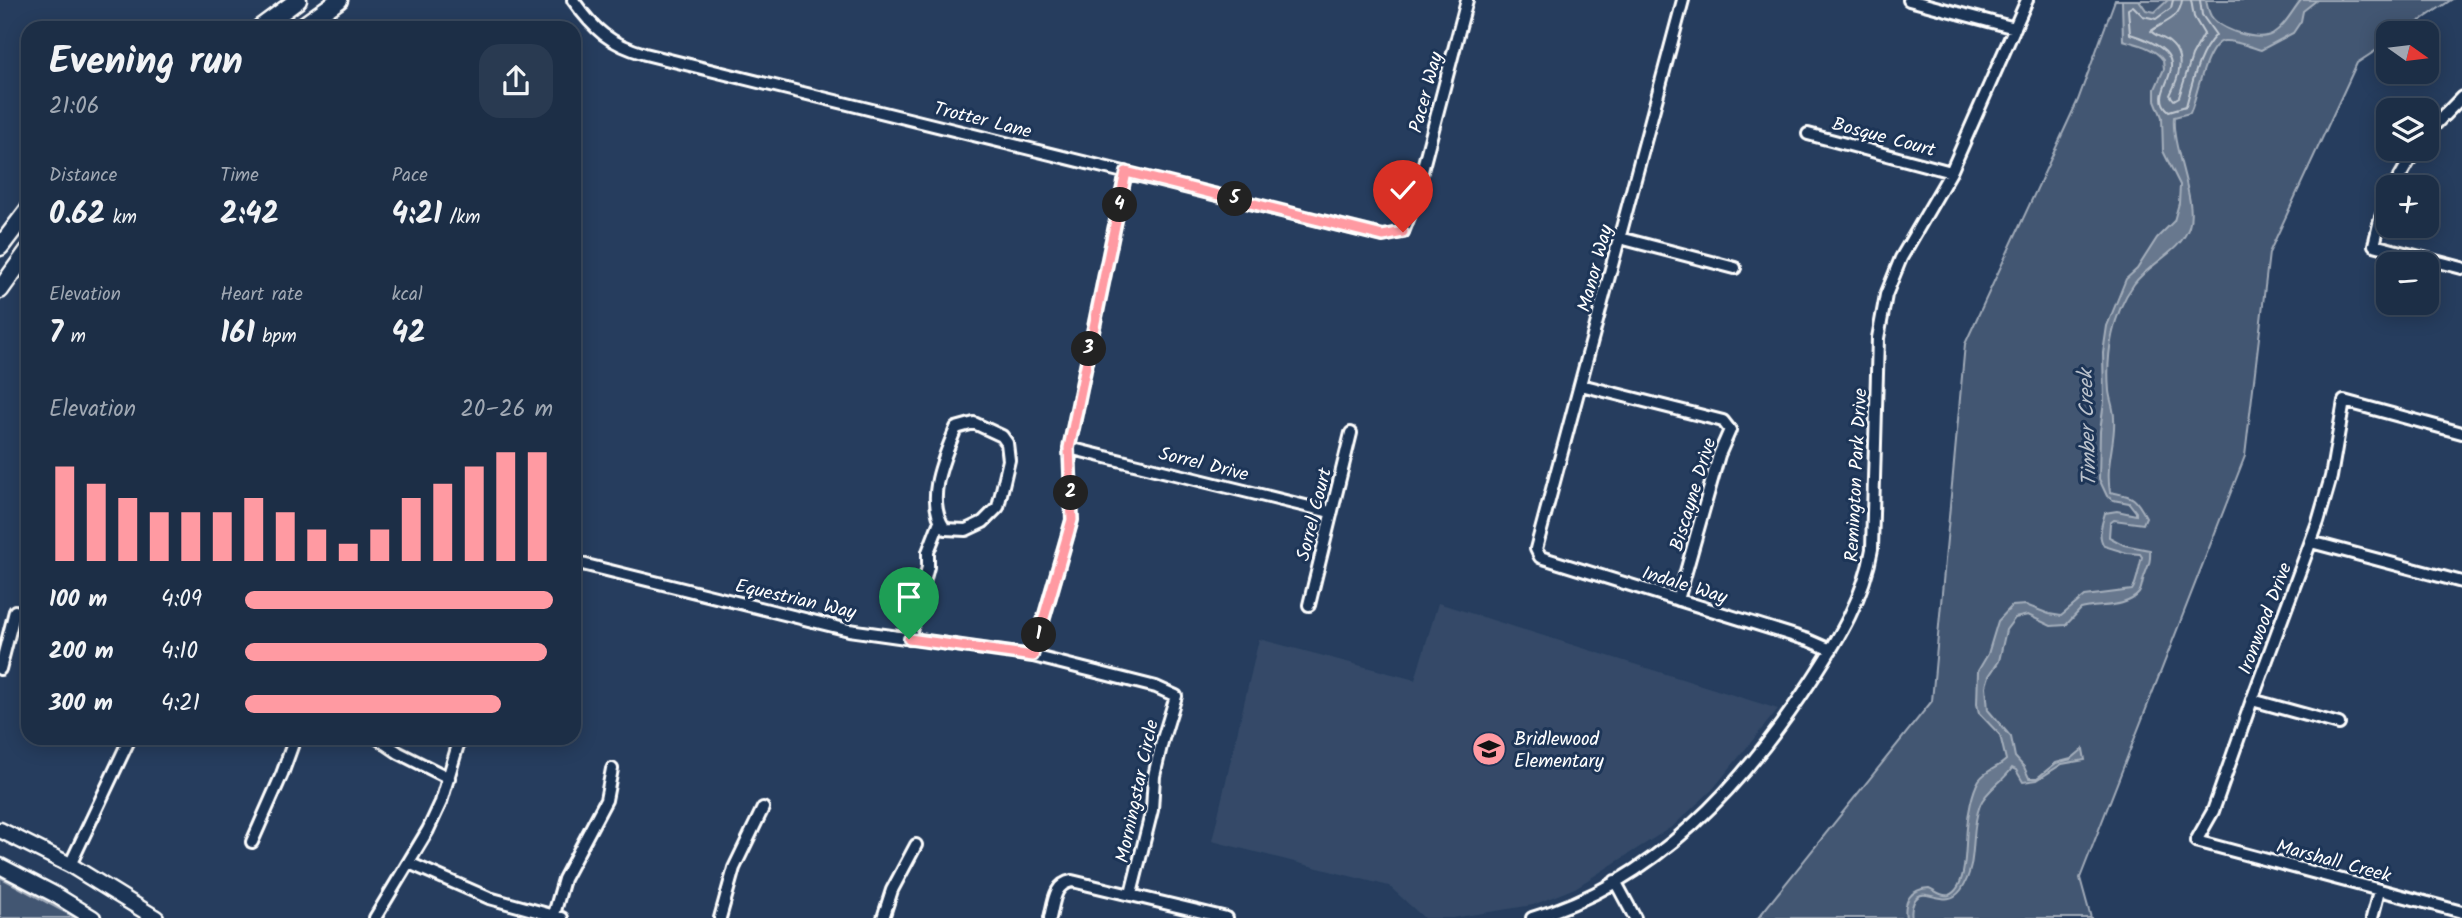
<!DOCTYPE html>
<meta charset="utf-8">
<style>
:root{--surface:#1c2e46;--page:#293a51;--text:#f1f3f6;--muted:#a0a8b3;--line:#3a4a5f;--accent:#ff9aa2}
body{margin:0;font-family:Kalam,sans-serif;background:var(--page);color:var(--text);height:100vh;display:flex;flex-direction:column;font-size:26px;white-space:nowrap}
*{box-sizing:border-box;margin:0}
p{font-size:23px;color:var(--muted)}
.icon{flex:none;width:38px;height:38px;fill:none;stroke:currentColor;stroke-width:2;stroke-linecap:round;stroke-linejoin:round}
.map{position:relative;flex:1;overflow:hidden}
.sheet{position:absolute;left:21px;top:21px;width:560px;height:724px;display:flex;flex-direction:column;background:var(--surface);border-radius:21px;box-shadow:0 4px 18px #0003,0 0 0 2px var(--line)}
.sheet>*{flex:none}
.needle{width:46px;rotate:104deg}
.tools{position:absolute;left:2376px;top:21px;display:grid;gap:14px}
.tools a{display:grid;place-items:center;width:63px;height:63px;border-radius:14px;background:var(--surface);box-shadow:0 4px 18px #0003,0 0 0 2px var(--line);font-size:35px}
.pin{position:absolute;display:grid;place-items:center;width:60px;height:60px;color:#fff;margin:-72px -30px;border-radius:50% 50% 50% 0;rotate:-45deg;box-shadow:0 0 7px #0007}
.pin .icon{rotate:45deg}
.km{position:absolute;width:35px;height:35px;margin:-18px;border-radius:50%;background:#222;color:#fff;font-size:19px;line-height:35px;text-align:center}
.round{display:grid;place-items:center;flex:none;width:74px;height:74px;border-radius:21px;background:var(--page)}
.headline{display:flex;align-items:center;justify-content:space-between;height:119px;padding:0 28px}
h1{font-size:38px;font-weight:700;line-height:52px}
.figures{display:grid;grid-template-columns:repeat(3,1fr);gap:10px;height:119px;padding:7px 28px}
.figures div{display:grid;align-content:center}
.figures b{font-size:30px;font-weight:700}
.figures small{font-size:19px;font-weight:400}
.figures p{font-size:19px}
.chart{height:196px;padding:14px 28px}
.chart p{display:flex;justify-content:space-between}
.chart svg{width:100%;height:126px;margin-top:7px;stroke:var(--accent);stroke-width:6}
ul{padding:0 28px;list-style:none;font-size:23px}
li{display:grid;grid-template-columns:112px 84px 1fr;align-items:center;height:52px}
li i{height:18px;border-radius:9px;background:var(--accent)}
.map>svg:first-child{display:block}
</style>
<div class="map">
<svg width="2462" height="918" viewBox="0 0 2462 918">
<rect width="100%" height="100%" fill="#263d5e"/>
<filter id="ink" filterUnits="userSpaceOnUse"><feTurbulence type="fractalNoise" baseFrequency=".0143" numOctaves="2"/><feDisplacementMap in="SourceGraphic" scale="14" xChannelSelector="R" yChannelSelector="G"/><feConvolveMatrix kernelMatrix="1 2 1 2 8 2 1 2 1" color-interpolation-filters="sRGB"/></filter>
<g filter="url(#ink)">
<!-- built -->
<path fill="#344a68" d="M1438 603 1778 709 1712 790 1673 826 1575 888 1533 905 1452 918H1424L1389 886 1212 841 1259 639 1415 680Z"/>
<!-- green -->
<path fill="#425672" stroke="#a0aab8" stroke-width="2" d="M2115 0H2451L2402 33H2389V42L2357 63 2269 253 2245 456 2080 878 2091 918H1758L1932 701 1965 344 2078 100Z
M0 877 76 918H0Z"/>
<!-- water -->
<path fill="#67788e" stroke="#a4aebb" stroke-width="2" d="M2122 0H2139L2146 10 2155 12 2168 0H2206C2207 5 2208 11 2211 16 2220 30 2257 42 2272 34 2285 26 2292 11 2301 0H2317L2303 11 2301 21 2293 33 2261 50C2250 47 2235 40 2224 41 2207 43 2197 94 2192 108L2190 113 2174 117C2171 148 2198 200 2189 227 2180 253 2149 263 2134 284 2112 314 2106 355 2109 391 2110 400 2114 409 2114 418 2116 442 2105 463 2110 492 2133 497 2134 495 2146 517L2143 524 2114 520 2110 523 2109 537 2124 545 2150 550C2151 562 2148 566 2144 577 2142 582 2142 588 2139 593 2126 609 2098 604 2081 609L2066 625 2051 626 2028 615 2015 618 2006 630 1999 661 1989 676 1986 686 1988 710 2011 737 2015 757 2024 767 2029 778H2037L2056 763 2071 759 2083 749 2085 760 2062 764 2037 780 2023 782 2016 770 2012 768C2004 781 1986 790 1980 805 1969 833 1979 864 1961 890 1950 904 1940 897 1927 895 1914 892 1910 909 1912 918H1906C1903 901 1911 889 1929 888 1935 890 1941 897 1949 895 1968 888 1965 844 1967 828 1968 814 1972 792 1979 780 1986 770 1998 768 2006 760L2000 735 1979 713 1977 704 1978 671 1988 654 1998 621 2012 606 2026 605 2049 614 2061 616 2085 596 2132 590C2137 584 2139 566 2142 557L2140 554 2127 553 2104 546C2097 535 2102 524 2105 513L2117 511 2136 515V512L2129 503 2113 500 2107 496 2099 479 2100 431 2104 402 2103 353 2107 326 2126 279 2137 269 2157 238 2174 221 2179 203 2180 185 2163 151 2162 117 2155 100V89L2164 69 2163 60C2154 47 2136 44 2123 40Z"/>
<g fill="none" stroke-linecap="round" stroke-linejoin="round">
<!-- shore -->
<path stroke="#c2c9d2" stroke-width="2" d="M2173 0 2171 8 2156 19 2143 16 2133 6 2128 9 2130 34C2212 59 2141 89 2169 111L2186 106C2193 81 2198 53 2216 35L2202 15 2200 0
M2182 0C2180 19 2164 22 2151 31 2156 37 2164 37 2170 43 2187 57 2178 79 2170 95L2174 100 2179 97 2192 56 2204 34 2194 17 2191 0"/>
<!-- street casing -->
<g stroke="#fff" stroke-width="16">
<path id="street" d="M573 0C594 30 610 44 645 54L1383 236 1403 232 1412 209 1467 0
M1683 0 1536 549 1540 557 1808 640 1831 650
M1909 0 2015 28
M2427 133 2462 97
M1808 134 1951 172
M2394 187 2416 149
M2389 198 2380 220 2374 245 2462 268
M1620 238 1735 268
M1581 385 1723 421 1730 430 1719 455 1678 600
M974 423 1002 436 1007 443 1009 460 998 507 983 522 966 530 945 529C924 499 944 458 956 428Z
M2462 433 2344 401 2331 477 2318 522 2252 700 2213 811 2196 841 2462 912
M1069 448 1330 512
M2311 542 2462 582
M574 562 849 630 1033 656 1156 687 1176 696 1162 742 1154 776 1152 810 1131 894
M1309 605 1351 433
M909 639 928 567V552L940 521
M1033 656 1072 520 1069 448 1126 172
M0 669 15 611 28 614
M2252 700 2339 724
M377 738 399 753 449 778
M252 842 282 774 295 738
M409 863 489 898 562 918
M70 865 130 738
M1615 881 1635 918
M375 918 428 830 441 802 460 738
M553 918 564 879 606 800 612 769
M720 918 734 868 763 808
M883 918 892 890 916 845
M1050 918C1054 902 1054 884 1072 881L1227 918
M1532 918C1655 883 1745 783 1813 678 1839 638 1864 597 1872 549L1878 338 1886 295 1901 258 1951 172 2027 0
M2372 918 2379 891"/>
</g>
<!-- secondary casing -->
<g stroke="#fff" stroke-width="19">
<path id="secondary" d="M0 830 70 865 156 918
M0 866 54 894 93 918"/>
</g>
<!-- primary casing -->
<g stroke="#fff" stroke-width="21">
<path id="primary" d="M260 28 298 0
M300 28 339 0
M0 247 28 210
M0 290 28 251"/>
</g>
<!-- street -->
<use href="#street" stroke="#1d3557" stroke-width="10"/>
<!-- secondary -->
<use href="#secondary" stroke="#1d3557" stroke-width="14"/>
<!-- primary -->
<use href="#primary" stroke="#1d3557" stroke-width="16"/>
</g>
</g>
<g fill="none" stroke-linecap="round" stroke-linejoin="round" filter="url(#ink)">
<!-- route casing -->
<g stroke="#fff" stroke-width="14">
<path id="route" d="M909 639 1033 656 1072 520 1069 448 1126 172 1383 236 1403 232"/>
</g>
<!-- route -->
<use href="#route" stroke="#ff9aa2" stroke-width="9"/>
</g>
<!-- icons -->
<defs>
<g id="school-disc" transform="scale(1.75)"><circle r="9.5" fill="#ff9aa2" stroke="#1d3557"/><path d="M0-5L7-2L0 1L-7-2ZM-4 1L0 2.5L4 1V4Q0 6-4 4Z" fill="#111"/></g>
</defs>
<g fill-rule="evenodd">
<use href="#school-disc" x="1489" y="749"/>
</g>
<g text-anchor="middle" stroke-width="6" stroke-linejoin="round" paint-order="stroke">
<!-- street labels -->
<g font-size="19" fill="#fff" stroke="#1d3557">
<text transform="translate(1425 92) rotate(-75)" y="7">Pacer Way</text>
<text transform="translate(983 119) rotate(14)" y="7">Trotter Lane</text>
<text transform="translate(1884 136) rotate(15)" y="7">Bosque Court</text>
<text transform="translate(1594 268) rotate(-75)" y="7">Manor Way</text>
<text transform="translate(1204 463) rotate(14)" y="7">Sorrel Drive</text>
<text transform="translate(1855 475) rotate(-87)" y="7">Remington Park Drive</text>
<text transform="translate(1692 494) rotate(-73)" y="7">Biscayne Drive</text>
<text transform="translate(1313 514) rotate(-76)" y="7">Sorrel Court</text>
<text transform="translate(1685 584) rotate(17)" y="7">Indale Way</text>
<text transform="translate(796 598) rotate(13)" y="7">Equestrian Way</text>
<text transform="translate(2264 618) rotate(-69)" y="7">Ironwood Drive</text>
<text transform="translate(1136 791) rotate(-78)" y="7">Morningstar Circle</text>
<text transform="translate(2334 860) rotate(15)" y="7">Marshall Creek</text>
</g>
<!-- poi labels -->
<g font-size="19" fill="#fff" stroke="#1d3557" text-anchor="start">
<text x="1514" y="745">Bridlewood<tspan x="1514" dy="22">Elementary</tspan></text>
</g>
<!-- water labels -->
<g font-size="21" font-style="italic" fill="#bbc2cc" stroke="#1d3557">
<text transform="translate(2087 428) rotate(-92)" y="7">Timber Creek</text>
</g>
</g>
</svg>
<div class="tools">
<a><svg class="needle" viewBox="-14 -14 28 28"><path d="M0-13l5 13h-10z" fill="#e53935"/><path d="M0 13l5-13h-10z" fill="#a0a8b3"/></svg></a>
<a><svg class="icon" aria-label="layers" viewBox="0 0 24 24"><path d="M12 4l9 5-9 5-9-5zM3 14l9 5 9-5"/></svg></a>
<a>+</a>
<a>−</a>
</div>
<div class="pin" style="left:909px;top:639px;background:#1e9e55"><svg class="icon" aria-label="arrive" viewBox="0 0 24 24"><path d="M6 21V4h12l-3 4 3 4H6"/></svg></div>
<div class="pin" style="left:1403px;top:232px;background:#d93025"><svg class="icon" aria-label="check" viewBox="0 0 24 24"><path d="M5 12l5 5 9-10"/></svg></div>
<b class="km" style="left:1039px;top:635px">1</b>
<b class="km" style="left:1071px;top:493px">2</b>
<b class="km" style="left:1089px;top:349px">3</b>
<b class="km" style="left:1120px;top:205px">4</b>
<b class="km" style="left:1235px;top:199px">5</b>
<section class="sheet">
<div class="headline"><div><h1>Evening run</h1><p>21:06</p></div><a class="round"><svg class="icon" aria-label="share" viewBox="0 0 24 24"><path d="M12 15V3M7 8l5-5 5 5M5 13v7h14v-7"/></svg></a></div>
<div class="figures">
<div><p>Distance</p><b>0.62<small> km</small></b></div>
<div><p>Time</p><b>2:42</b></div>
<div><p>Pace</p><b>4:21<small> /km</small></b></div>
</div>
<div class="figures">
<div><p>Elevation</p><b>7<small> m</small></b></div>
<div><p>Heart rate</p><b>161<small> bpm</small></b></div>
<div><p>kcal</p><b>42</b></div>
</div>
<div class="chart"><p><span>Elevation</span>20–26 m</p>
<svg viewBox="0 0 160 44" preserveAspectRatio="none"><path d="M5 44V11M15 44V17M25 44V22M35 44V27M45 44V27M55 44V27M65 44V22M75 44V27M85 44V33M95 44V38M105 44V33M115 44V22M125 44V17M135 44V11M145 44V6M155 44V6"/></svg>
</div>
<ul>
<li><b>100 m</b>4:09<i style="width:100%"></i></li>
<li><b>200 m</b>4:10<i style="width:98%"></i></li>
<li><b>300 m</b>4:21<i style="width:83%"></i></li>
</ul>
</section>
</div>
